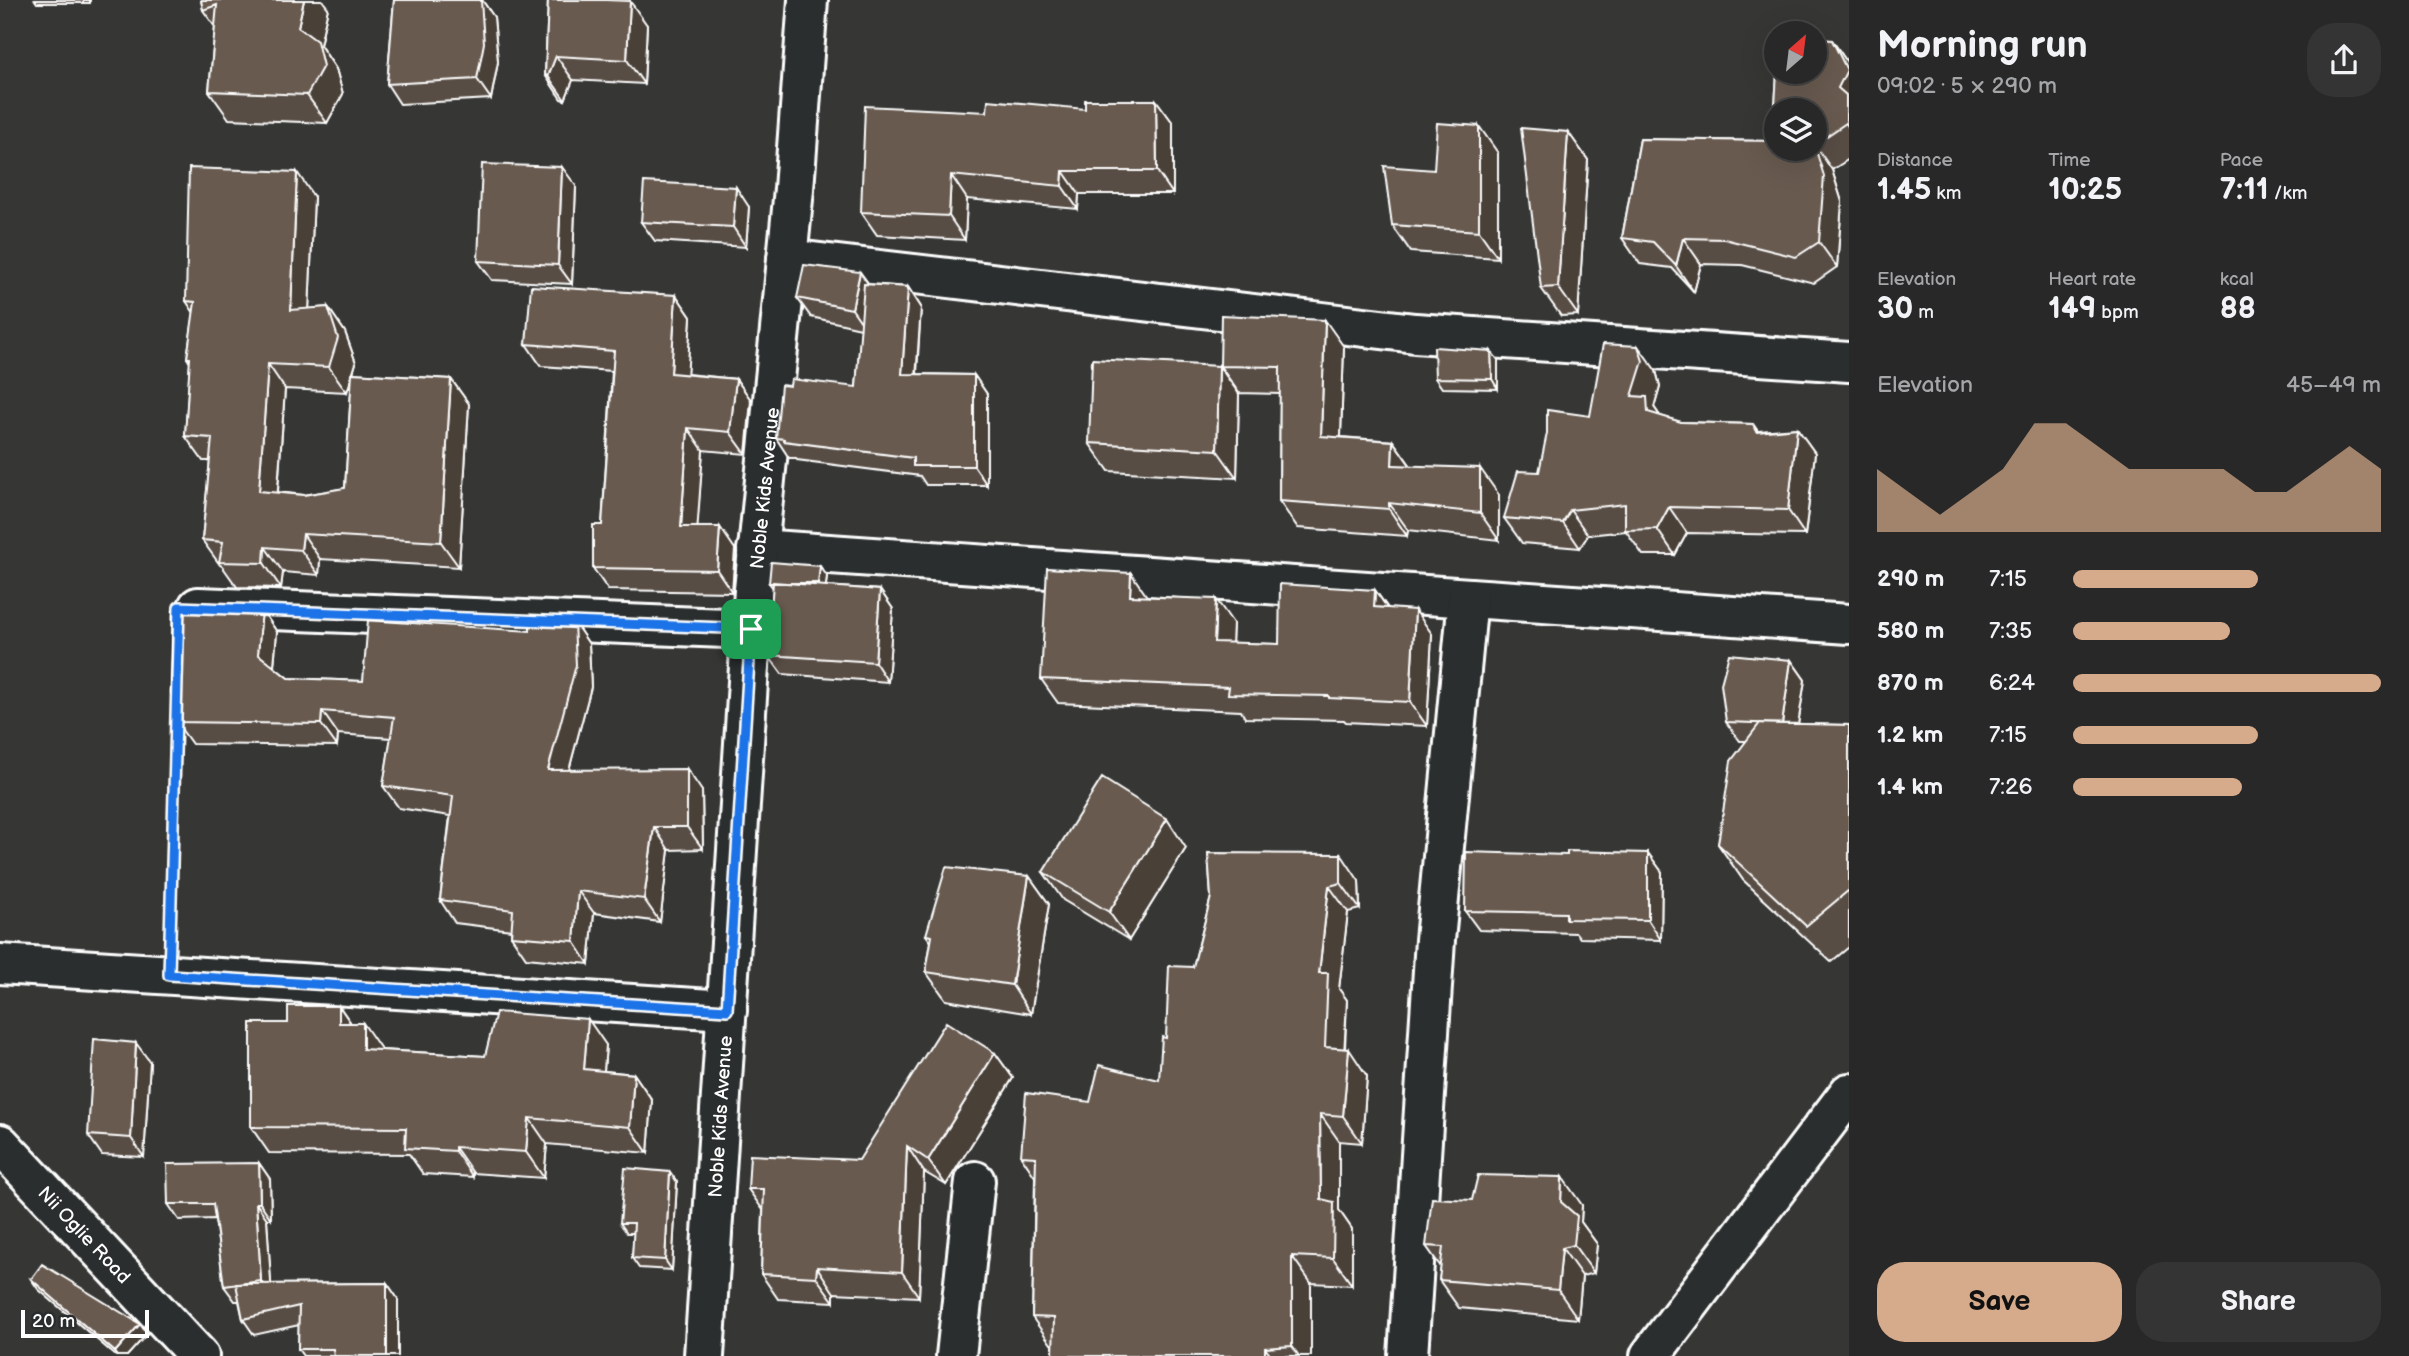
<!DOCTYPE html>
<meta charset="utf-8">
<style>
:root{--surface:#282828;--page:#343434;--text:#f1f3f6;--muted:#a5a6a8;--line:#444445;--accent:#d6ab8b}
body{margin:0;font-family:"Balsamiq Sans",sans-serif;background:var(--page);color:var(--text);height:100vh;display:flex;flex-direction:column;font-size:26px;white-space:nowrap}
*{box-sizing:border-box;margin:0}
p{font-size:23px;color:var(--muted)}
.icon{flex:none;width:38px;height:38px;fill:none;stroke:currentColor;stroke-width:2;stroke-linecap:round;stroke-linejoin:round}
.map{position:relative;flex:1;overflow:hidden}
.panel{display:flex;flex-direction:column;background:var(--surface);width:560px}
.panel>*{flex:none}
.needle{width:46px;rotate:28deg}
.buttons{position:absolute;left:1764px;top:21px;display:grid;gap:14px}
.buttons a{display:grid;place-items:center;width:63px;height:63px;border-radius:50%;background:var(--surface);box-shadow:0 7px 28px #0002,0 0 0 2px var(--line);font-size:35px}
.scale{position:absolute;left:21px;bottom:18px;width:128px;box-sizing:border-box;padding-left:7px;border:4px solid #fff;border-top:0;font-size:19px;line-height:24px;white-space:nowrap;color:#fff;-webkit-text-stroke:5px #2a2d2e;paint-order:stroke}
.pin{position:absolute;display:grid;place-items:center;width:60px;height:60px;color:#fff;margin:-30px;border-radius:14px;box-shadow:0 4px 10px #0006}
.round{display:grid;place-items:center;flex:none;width:74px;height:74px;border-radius:28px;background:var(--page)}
.head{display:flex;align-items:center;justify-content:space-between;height:119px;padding:0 28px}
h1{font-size:38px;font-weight:600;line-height:52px}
.figures{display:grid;grid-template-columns:repeat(3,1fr);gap:10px;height:119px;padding:7px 28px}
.figures div{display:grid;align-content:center}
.figures b{font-size:30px;font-weight:600}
.figures small{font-size:19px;font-weight:400}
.figures p{font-size:19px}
.chart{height:196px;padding:14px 28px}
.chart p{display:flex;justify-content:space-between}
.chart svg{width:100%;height:126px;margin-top:7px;fill:var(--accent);opacity:.7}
.button{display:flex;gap:14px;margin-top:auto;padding:14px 28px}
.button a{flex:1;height:80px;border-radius:28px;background:var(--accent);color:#111;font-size:28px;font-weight:600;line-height:80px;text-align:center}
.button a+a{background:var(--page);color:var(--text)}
ul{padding:0 28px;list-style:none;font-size:23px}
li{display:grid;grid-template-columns:112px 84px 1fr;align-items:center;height:52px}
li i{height:18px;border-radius:9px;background:var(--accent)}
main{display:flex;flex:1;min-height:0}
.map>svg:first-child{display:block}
</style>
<main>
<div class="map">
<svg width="1849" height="1356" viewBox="0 0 1849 1356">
<rect width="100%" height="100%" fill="#363635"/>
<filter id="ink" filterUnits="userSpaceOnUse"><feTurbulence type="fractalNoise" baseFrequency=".0143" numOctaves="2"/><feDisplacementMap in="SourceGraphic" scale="14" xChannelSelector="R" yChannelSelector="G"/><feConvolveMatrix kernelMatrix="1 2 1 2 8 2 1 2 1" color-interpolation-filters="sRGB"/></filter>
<g filter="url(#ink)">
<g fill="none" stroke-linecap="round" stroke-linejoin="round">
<!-- minor casing -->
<g stroke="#fff" stroke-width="44">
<g id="minor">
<path d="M787 259 1415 333 1849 362"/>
<path d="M757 549 1849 624"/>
<path d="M198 607 751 629"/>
<path d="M0 964 727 1010"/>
<path id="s1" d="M704 1356 754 590 794 189 808 0"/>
<path d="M956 1356 975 1181"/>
<path d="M1408 1356 1435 940 1468 598"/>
<path d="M1650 1356 1849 1093"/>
</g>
</g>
<!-- tertiary casing -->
<g stroke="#fff" stroke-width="44">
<g id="tertiary">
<path id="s2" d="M0 1144 199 1356"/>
</g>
</g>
<!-- path -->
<path stroke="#fff" stroke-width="4.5" stroke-dasharray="7 5" stroke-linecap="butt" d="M170 933 176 700"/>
<!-- minor -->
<use href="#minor" stroke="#2a2d2e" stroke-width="38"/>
<!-- tertiary -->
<use href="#tertiary" stroke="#2a2d2e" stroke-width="38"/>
</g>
<!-- wall -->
<path fill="#594d44" stroke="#fff" stroke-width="2" fill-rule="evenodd" d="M35 0H90V3H37Z
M201 0 328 8 320 45 336 69 343 94 327 123 229 119 209 91 215 27 203 10Z
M394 0H482L494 17 498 62 491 99 400 104 387 84Z
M548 0 647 25 644 84 573 80 565 100 561 99 545 75Z
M1815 39 1832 40 1849 65V159L1832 170 1842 202 1837 267 1814 283 1742 265 1701 264 1694 292 1672 268 1640 264 1622 238 1640 139 1773 141 1777 72H1815ZM1776 110H1815V149H1776Z
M1156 100 1173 123V194H1079L1078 209 967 199 965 240 877 235 861 212 987 112 1085 109Z
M1568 132 1588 160 1578 315 1561 316 1541 288Z
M1498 153V258L1411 252 1392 225 1434 170Z
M576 186 572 284 492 280 478 261Z
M314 197 309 309 328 307 345 332 356 363 353 373 451 379 469 404 459 567 320 559 319 575 283 572 281 588 237 587 222 566 220 565 202 540 210 461H203L185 436 190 363 187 358 194 313 186 301ZM352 374 345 488 304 495 278 492 285 389 347 392Z
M749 207 746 247 655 241 641 222Z
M860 272 869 284 908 287 921 307 917 374 974 375 987 394V485H926L920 476 797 460 796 458H789L776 438 790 386 856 387 861 328 811 317 797 298Z
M676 295 691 317 687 374 736 379 751 400 746 454 703 450 697 527 735 549 732 592 608 590 593 568 602 525 612 371 541 366 526 344Z
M1344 347 1341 437 1393 441 1411 466 1499 495V540L1408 530 1407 536 1298 528 1279 501 1280 394 1239 393 1220 366Z
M1498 360V389L1442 388 1435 378Z
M1219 366 1239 394 1237 478 1109 471 1089 443Z
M1656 371 1660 386 1654 407 1660 416 1681 422 1753 424 1758 431 1797 428 1815 453 1805 535 1687 533 1675 555H1643L1626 531 1588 535 1580 548 1522 543 1504 518 1539 472 1590 416Z
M827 576 826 586 880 590 893 609 888 682 782 674 768 655 773 588 769 583Z
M1375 590 1388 608 1432 634 1427 726 1346 722 1344 720 1245 718 1241 711 1058 703 1041 679 1147 597 1233 623 1232 643 1279 644Z
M262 610 277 632 274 667 288 678 363 681 530 631 574 622 589 644 591 687 569 770 702 791 703 849 669 850 660 922 594 913 589 964 526 958 511 936V930L455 923 440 900 450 816 399 808 383 786 391 738 338 734 337 746 192 744 176 722V701L171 693Z
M1791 660 1805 680 1798 724 1849 725V947L1831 962 1743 880 1718 844 1746 741H1740L1726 722Z
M1186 848 1129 940 1063 900 1043 872Z
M1208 853 1359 881 1360 909 1348 912 1339 989 1347 1000 1345 1049 1367 1076 1362 1143 1339 1141V1210L1352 1229V1285L1311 1283V1356H1053V1344H1051L1032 1317 1035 1177 1021 1156 1090 1102 1159 1080 1166 1038 1193 967 1211 897Z
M1648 853 1662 872 1661 940 1580 938 1576 933 1479 930 1465 911 1567 855Z
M1029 876 1049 904 1031 1014 946 1000 926 972 931 942 926 935Z
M339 1006 351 1023 381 1050 485 1056 606 1045 604 1071 634 1074 652 1100 648 1153 547 1144 544 1178 473 1173V1177L423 1174 409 1154 269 1153 251 1127 288 1023Z
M995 1053 1013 1078 946 1185 924 1172 919 1297 834 1293V1302L778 1299 761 1274 763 1210 748 1189 859 1160Z
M150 1062 144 1157 102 1155 88 1135Z
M259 1163 270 1179 271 1219H267L271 1284 387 1283 398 1299V1356H303L298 1349 299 1325 254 1335 243 1319 239 1301H235L224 1286 215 1219 179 1220 168 1204Z
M670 1172 677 1182 672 1270 639 1268 632 1258 634 1233H627L620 1223Z
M1472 1200 1582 1205 1581 1222 1597 1244 1594 1273 1582 1276 1578 1319 1459 1308 1439 1280 1441 1267 1426 1246Z
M31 1279 140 1324 147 1334 127 1356H116L38 1289Z"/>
<!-- shaded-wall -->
<path fill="#493f37" stroke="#fff" stroke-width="2" d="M304 0H322L328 8 320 45 336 69 343 94 327 123 307 95 298 27Z
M481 0H482L494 17 498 62 491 99 477 79Z
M630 1 647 25 644 84 627 60Z
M1832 40 1849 65V128L1846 123 1838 88Z
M556 56 573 80 565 100 548 76Z
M1156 100 1173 123V194L1157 171Z
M1479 126 1498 153V258L1479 231Z
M1568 132 1588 160 1578 315 1558 287Z
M1815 145 1832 170 1842 202 1837 267 1819 242Z
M562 167 576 186 572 284 558 265Z
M1063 171 1079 194 1078 209 1062 186Z
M297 172 314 197 308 335 291 310Z
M951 175 967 199 965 240 949 216Z
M736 187 749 207 746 247 733 227Z
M1683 238 1701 264 1694 292 1676 266Z
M860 272 873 291 866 329 852 309Z
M908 287 921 307 915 393 902 374Z
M676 295 691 317 686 394 671 373Z
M328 307 345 332 356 363 347 392 329 367Z
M1325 320 1344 347 1340 463 1321 436Z
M1638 346 1656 371 1660 386 1654 407 1665 423 1650 421 1632 396Z
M1491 351 1498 360V389L1492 379Z
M268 364 285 389 276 516 259 491Z
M1219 366 1239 394 1237 478 1217 450Z
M974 375 987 394V485L974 466Z
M451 379 469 404 459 567 441 542Z
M736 379 751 400 746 454 730 432Z
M688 428 703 450 696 548 681 527Z
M1797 428 1815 453 1805 535 1788 510Z
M1393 441 1412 468 1392 465Z
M1480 468 1499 495V540L1480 513Z
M1389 503 1408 530 1407 536 1389 509Z
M1669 507 1687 533 1675 555 1657 529Z
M1570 510 1588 535 1580 548 1563 523Z
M720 527 735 549 732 592 717 570Z
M303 534 320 559 319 575 301 550Z
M265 547 283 572 281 588 264 563Z
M820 566 827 576 825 593 818 583Z
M1131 573 1148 598 1130 596Z
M880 590 893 609 888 682 875 662Z
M1375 590 1392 615 1374 607Z
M1216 599 1233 623 1231 667 1214 642Z
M262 610 277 632 273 676 258 654Z
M1415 610 1432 634 1427 726 1410 702Z
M574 622 589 644 591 687 563 793 548 770Z
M1791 660 1805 680 1795 744 1782 724Z
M322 711 338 734 337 746 321 724Z
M687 769 702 791 703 849 687 827Z
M1167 819 1186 848 1129 940 1109 912Z
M654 827 669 850 660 922 644 899Z
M1648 853 1662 872 1661 940 1648 920Z
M1341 854 1359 881 1360 909 1341 883Z
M1029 876 1049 904 1031 1014 1012 985Z
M1329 886 1348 912 1339 989 1347 1000 1343 1074 1325 1047 1319 973Z
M578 891 594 913 589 964 574 941Z
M339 1006 357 1032 339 1023Z
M588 1019 606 1045 602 1095 584 1069Z
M363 1023 381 1049V1075L363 1049Z
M136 1043 150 1062 144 1157 131 1138Z
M1349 1049 1367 1076 1362 1143 1343 1116Z
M995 1053 1013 1078 946 1185 928 1160Z
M634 1074 652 1100 648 1153 630 1127Z
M1320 1114 1339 1141V1210L1352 1229V1285L1333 1258 1321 1199Z
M529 1118 547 1144 544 1178 526 1152Z
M907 1146 924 1172 919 1297 902 1272Z
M455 1147 473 1173V1177L455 1151Z
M259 1163 270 1179 271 1219 260 1203Z
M670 1172 677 1182 672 1270 665 1260Z
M1562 1177 1582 1205 1581 1222 1597 1244 1594 1273 1574 1245 1561 1202Z
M256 1203 267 1219 272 1297 261 1281Z
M1562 1248 1582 1276 1578 1319 1558 1290Z
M1292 1256 1311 1283V1356H1299L1292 1346Z
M817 1267 834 1293V1302L816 1277Z
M387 1283 398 1299V1356H387Z
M140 1324 147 1334 127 1356H118L115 1352Z
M1265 1348 1271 1356H1265Z"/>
<!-- building -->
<path fill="#685a4f" stroke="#fff" stroke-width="2" d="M201 0H304L298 27 317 41 323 66 307 95 209 91 217 5 203 10Z
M394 0H481L484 43 477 79 387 84Z
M548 0H606L630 1 627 60 556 56 548 76 545 75Z
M1815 39 1832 40 1847 70 1838 88 1846 95V123L1815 144V110H1776V149H1815V147L1824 176 1819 242 1796 257 1724 239 1683 238 1676 266 1653 242 1622 238 1640 139 1773 141 1777 72H1815Z
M988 100 1085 109V100H1156L1157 171H1063L1062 186 951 175 949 216 861 212 865 106 987 112Z
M1437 123 1479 126V231L1392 225 1384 166 1434 170Z
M1521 128 1568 132 1558 287 1541 288Z
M482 164 562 167 558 265 478 261Z
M189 168 297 172 291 310 328 307 338 338 329 367 268 364 259 491 304 495 345 488 352 373 451 379 441 542 303 534 301 550 265 547 264 563 219 562 223 542 202 540 212 438 185 436 190 358H187L195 302 186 301Z
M644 182 736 187 733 227 641 222Z
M804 265 860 272 852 309 797 298Z
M864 284 908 287 902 374 974 375V466H913V458L784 441V439L776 438 781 385 790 386 791 379 856 387Z
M531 286 676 295 671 373 736 379 730 432 688 428 681 527H720L717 570 593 568V525H602L614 351 526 344Z
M1221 315 1325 320 1321 436 1393 441 1392 465 1480 468V513L1389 503V509L1279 501 1280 367 1220 366Z
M1603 344 1638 346 1643 361 1632 396 1647 397 1648 412 1681 422 1753 424 1757 432 1797 428 1788 510 1669 507 1657 529 1625 530V504L1570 510 1563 523 1504 518 1518 471 1539 472 1547 433V410L1590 416Z
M1434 347 1491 351 1492 379 1435 378Z
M1092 359 1219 366 1217 450 1089 443Z
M771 562 820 566 818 583H769Z
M1047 568 1131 573 1130 596 1216 599 1214 642 1279 644 1280 584 1375 590 1374 607 1415 610 1410 702 1329 698V696L1228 694 1229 687 1041 679Z
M773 582 880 590 875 662 768 655Z
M214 608 262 610 258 654 288 678 363 681 368 620 530 631V620L574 622 576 665 548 770 687 769V827H654L644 899 578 891 574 941 511 936 513 910 440 900 453 796 383 786 394 717 322 711 321 724 176 722V697L171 693 173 611 214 610Z
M1729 654 1791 660 1782 724 1726 722 1721 684Z
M1760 723 1849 725V890L1806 926 1718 844 1731 761Z
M1102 778 1167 819 1109 912 1043 872Z
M1567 851 1648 853V920L1566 919V913L1465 911 1466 852 1567 855Z
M1208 853 1341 854V883L1329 886 1319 973H1328L1325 1047 1349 1049 1343 1116 1320 1114 1321 1199 1334 1202 1333 1258 1292 1256V1346L1265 1348V1356H1053L1054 1318 1032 1317 1036 1157 1021 1156 1026 1093 1090 1102 1099 1065 1159 1080 1162 1037 1166 1038 1169 966 1193 967 1211 897Z
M946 867 1029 876 1012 985 926 972 932 936 926 935Z
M288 1006H339V1023H363V1049L485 1056 496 1012 588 1019 584 1069 634 1074 630 1127 529 1118 526 1152 455 1147V1151L405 1148 406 1128 251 1127V1023H288Z
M946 1022 995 1053 928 1160 907 1146 902 1272 817 1267 816 1277 761 1274 764 1189H748L750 1155 859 1160Z
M94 1039 136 1043 131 1138 88 1135Z
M259 1163 260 1203H256L261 1281 224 1286 213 1204H168L167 1164Z
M625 1168 670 1172 665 1260 632 1258 634 1223H620Z
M1478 1175 1562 1177 1561 1202 1577 1216 1574 1245 1562 1248 1558 1290 1439 1280 1443 1247 1426 1246 1432 1198 1472 1200Z
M42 1264 140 1324 115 1352 31 1279Z
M387 1283V1356H334L333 1349H298L299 1306 243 1319 236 1284Z"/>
</g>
<g fill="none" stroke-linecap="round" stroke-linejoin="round" filter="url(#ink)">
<!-- route casing -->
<g stroke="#fff" stroke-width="14">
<path id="route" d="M179 607 751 629 727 1010 169 975Z"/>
</g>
<!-- route -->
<use href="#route" stroke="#1a73e8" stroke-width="9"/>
</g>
<g text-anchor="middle" stroke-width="6" stroke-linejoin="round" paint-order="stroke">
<!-- street labels -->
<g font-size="19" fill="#fff" stroke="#2a2d2e">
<text dy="7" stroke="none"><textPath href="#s1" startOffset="870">Noble Kids Avenue</textPath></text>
<text dy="7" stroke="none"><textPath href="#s1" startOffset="240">Noble Kids Avenue</textPath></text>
<text dy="7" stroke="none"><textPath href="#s2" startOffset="124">Nii Oglie Road</textPath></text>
</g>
</g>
</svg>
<div class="buttons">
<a><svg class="needle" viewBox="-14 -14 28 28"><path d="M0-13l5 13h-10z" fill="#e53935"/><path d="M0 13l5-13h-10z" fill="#a5a6a8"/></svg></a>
<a><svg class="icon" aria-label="layers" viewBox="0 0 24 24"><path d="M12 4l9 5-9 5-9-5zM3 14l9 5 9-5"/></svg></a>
</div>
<div class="scale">20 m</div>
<div class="pin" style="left:751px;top:629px;background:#1e9e55"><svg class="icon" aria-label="arrive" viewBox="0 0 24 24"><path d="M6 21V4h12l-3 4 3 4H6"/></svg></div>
</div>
<section class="panel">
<div class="head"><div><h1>Morning run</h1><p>09:02 · 5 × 290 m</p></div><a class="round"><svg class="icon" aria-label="share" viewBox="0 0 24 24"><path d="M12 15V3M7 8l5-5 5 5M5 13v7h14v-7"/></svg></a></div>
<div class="figures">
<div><p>Distance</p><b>1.45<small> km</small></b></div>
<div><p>Time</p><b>10:25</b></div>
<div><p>Pace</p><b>7:11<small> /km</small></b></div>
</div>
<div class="figures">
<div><p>Elevation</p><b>30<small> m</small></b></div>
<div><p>Heart rate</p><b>149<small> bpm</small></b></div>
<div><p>kcal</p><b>88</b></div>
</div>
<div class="chart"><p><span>Elevation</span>45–49 m</p>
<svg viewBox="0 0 160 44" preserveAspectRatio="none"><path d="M0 44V22L10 30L20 38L30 30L40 22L50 6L60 6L70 14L80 22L90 22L100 22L110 22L120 30L130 30L140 22L150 14L160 22V44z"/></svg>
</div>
<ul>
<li><b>290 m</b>7:15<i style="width:60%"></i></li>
<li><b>580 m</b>7:35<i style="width:51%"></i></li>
<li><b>870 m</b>6:24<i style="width:100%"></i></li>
<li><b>1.2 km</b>7:15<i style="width:60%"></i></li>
<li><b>1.4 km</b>7:26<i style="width:55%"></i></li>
</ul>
<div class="button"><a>Save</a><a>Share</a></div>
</section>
</main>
